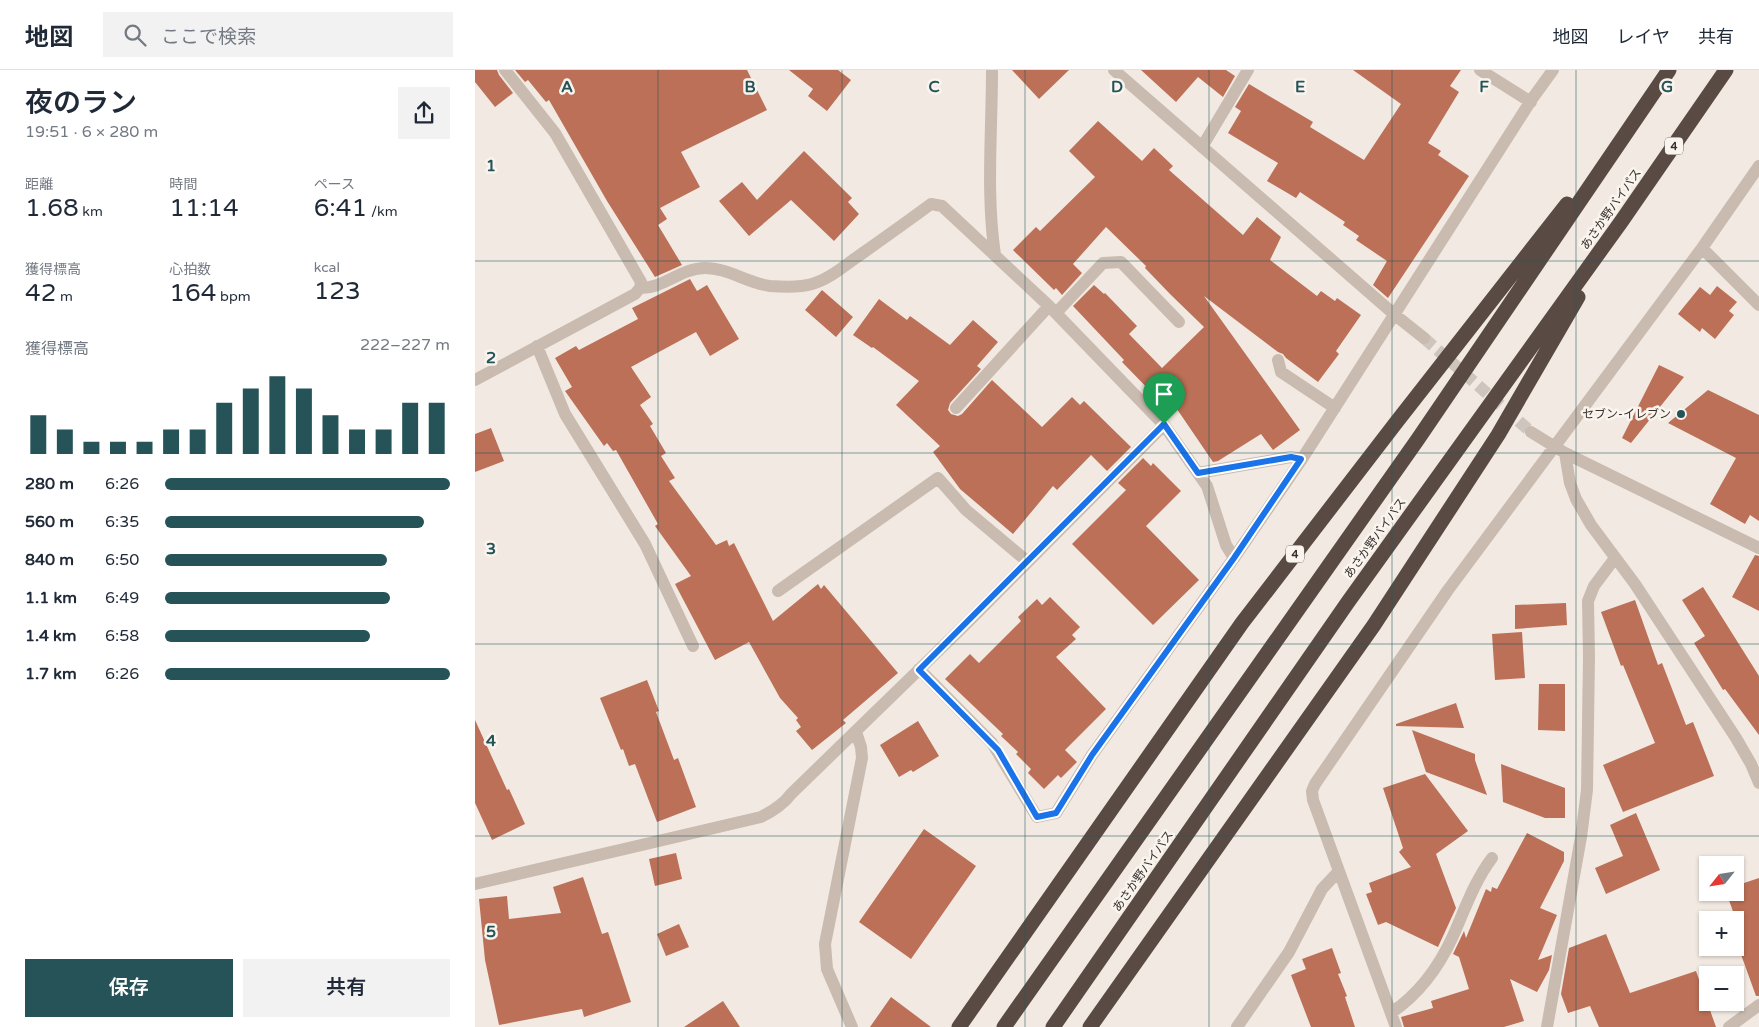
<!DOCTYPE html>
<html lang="ja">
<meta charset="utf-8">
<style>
:root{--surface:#fff;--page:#f2f2f3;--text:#1f2937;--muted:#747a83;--line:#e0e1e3;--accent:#255357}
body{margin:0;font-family:"Varela Round","Noto Sans JP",sans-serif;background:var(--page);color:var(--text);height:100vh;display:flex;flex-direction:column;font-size:19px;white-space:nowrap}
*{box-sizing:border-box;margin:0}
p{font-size:16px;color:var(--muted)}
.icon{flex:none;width:28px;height:28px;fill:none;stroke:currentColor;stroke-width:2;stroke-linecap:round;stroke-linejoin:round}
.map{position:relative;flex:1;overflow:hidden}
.details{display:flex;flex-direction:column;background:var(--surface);width:475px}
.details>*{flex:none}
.needle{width:32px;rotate:240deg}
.fabs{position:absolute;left:1224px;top:786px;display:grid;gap:10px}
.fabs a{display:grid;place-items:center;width:45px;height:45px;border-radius:0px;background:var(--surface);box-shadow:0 1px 4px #0004;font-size:25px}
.pin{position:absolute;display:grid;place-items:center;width:42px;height:42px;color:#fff;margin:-51px -21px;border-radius:50% 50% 50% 0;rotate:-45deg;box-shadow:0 0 5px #0007}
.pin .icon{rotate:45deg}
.round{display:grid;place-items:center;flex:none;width:52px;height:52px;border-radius:0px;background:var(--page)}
.summary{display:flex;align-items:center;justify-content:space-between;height:85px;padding:0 25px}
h1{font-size:28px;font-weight:600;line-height:38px}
.metrics{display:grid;grid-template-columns:repeat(3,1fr);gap:8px;height:85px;padding:5px 25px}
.metrics div{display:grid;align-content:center}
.metrics b{font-size:25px;font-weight:600}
.metrics small{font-size:14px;font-weight:400}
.metrics p{font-size:14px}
.chart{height:140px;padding:10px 25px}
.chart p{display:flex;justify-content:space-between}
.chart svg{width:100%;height:90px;margin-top:5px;stroke:var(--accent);stroke-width:6}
.cta{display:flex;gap:10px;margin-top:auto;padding:10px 25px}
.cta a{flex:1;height:58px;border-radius:0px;background:var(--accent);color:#fff;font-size:20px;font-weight:600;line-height:58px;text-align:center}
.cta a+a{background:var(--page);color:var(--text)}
ul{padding:0 25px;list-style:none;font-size:16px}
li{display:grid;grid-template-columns:80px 60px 1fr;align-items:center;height:38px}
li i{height:12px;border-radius:6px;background:var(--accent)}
header{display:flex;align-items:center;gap:30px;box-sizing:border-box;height:70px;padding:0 25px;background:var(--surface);border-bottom:1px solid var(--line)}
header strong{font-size:24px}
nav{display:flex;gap:28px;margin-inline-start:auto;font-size:18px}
.search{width:350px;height:45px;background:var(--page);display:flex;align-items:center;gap:12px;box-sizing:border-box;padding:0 18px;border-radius:0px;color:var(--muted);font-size:19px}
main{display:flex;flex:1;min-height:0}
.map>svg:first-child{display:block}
</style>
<header>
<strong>地図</strong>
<div class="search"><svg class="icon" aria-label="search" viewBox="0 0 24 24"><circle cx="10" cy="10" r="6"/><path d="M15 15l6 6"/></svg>ここで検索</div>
<nav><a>地図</a><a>レイヤ</a><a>共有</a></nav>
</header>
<main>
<section class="details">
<div class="summary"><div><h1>夜のラン</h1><p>19:51 · 6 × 280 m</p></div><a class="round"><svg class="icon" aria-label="share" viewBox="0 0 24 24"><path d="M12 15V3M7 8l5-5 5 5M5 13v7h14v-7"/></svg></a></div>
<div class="metrics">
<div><p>距離</p><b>1.68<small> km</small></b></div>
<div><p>時間</p><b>11:14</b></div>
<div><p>ペース</p><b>6:41<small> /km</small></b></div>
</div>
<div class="metrics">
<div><p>獲得標高</p><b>42<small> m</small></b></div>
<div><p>心拍数</p><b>164<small> bpm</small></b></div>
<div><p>kcal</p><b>123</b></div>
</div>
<div class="chart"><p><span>獲得標高</span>222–227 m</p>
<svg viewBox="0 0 160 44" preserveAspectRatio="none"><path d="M5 44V25M15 44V32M25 44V38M35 44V38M45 44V38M55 44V32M65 44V32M75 44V19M85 44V12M95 44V6M105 44V12M115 44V25M125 44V32M135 44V32M145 44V19M155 44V19"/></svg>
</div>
<ul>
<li><b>280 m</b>6:26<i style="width:100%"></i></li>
<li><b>560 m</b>6:35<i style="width:91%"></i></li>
<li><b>840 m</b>6:50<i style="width:78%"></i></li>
<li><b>1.1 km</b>6:49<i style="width:79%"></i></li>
<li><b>1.4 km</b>6:58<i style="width:72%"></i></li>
<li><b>1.7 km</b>6:26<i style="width:100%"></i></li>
</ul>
<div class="cta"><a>保存</a><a>共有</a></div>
</section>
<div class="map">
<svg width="1284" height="957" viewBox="0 0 1284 957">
<rect width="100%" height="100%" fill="#f2eae2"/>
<!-- building -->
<path fill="#bb7057" d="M0 0H22L24 5 38 23 20 37 0 12Z
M40 0H272L292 40 206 82 225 117 185 138 192 149 183 155 207 195 180 207 132 131 74 30 71 32 53 10 50 12Z
M314 0H363L376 10 352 41 333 26 338 19Z
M537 0H594L564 29Z
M666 0H751L760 6 748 27 723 7 701 32Z
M878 0H986L975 16 984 22 953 73 966 81 963 85 994 106 913 228 898 215 912 191 881 170 884 166 868 155 870 152 825 122 821 128 792 111 803 93 753 63 766 41 760 37 774 14 838 52 835 57 889 90 926 34Z
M623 51 667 91 679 78 698 96 694 100 768 165 782 147 806 167 795 190 842 226 846 221 860 231 862 228 886 245 861 281 864 284 843 312 811 288 808 284 803 282 729 226 825 360 798 380 786 364 743 391 738 392 689 320 681 327 647 292 649 290 598 236 619 215 629 224 630 223 662 256 654 264 687 298 729 257 695 224 670 198 671 196 631 157 598 194 607 203 587 225 581 218 579 220 538 180 561 157 565 161 620 107 594 81Z
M329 81 377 128 373 132 384 144 359 171 316 130 274 166 244 131 267 112 282 130Z
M215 209 222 221 232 215 264 269 235 286 221 262 156 297 176 327 165 335 178 354 175 356 191 383 186 386 200 408 194 411 241 475 252 470 254 476 259 473 298 551 343 514 346 519 349 515 423 603 368 650 371 653 337 680 321 661 326 657 321 650 323 648 305 628 274 572 240 590 200 514 216 506 180 456 183 454 141 380 138 381 132 373 129 376 90 321 97 317 80 288 101 276 104 280 163 249 157 238Z
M1242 216 1262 232 1254 241 1259 245 1240 269 1227 258 1225 262 1203 244 1225 217 1235 225Z
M347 220 378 247 361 267 330 240Z
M404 229 432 250 435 246 475 275 498 250 523 272 502 296 506 299 475 333 473 340 476 344 483 346 487 344 517 310 567 357 597 327 605 335 609 331 656 377 632 401 616 385 582 420 578 416 538 464 485 419 458 382 465 376 421 335 444 311 398 277 397 278 378 265Z
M1184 295 1209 307 1156 373 1147 368Z
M1233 320 1284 345V451L1275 445 1270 454 1235 434 1261 388 1193 353Z
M16 358 29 391 0 402V364Z
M668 388 676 396 678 393 706 421 671 456 724 510 678 555 597 474 651 420 643 413Z
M1280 485 1284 486V541L1257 527Z
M1228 517 1284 606V665L1250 619 1248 620 1219 573 1230 566 1207 530Z
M575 527 605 557 597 565 601 569 581 587 631 639 590 680 602 692 586 708 583 705 569 719 553 703 556 699 541 684 543 682 526 666 528 664 470 609 495 584 504 593 546 551 543 547 562 529 567 535Z
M1160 530 1183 595 1187 593 1211 655 1218 652 1239 706 1148 742 1128 695 1180 673 1148 595 1146 596 1126 542Z
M1091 533 1092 555 1040 559V535Z
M1047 562 1050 608 1020 610 1017 564Z
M172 610 184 641 181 642 199 690 203 688 221 737 182 752 160 694 154 696 148 679 146 680 125 628Z
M1064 614H1090V661L1063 660Z
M981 633 989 658 921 656V654Z
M0 650 32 720 34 719 50 754 17 770 0 733Z
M443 651 464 686 438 702 436 700 424 707 405 675Z
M937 660 1000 684V690L1012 725 951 702Z
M1026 694 1090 718V748H1070L1028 732Z
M950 704 993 761 961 784 981 838 963 877 911 852 903 855 891 824 897 822 894 813 936 797 924 782 928 778 908 718Z
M1161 743 1185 800 1131 824 1120 798 1148 786 1135 755Z
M449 759 501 796 436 889 384 852Z
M1052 763 1089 782V791L1065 838 1082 845 1063 890 1077 885 1074 900 1062 922 1035 909 1049 951 1029 957H929L926 947 958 938 956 931 994 919 984 887 978 884 989 861 991 868 1011 819 1016 822 1017 817 1022 819Z
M201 783 207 809 180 816 174 789Z
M108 807 127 864 133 862 156 932 109 947 107 939 24 955 10 890 4 829 32 826 34 849 86 843 78 817Z
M1284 808V926H1281L1260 868V847L1251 822H1260V816Z
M204 854 214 877 191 886 182 864Z
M1131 864 1155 923 1221 901 1241 957H1124L1115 936 1093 943 1086 924 1094 878Z
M857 878 866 903 863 904 872 926 870 927 880 957H836L816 905 831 899 827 889Z
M416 927 456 957H395Z
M248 931 265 957H209Z"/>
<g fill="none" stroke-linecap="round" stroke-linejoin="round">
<!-- minor-tunnel -->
<path stroke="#cdc5be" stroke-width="12" stroke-dasharray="12 6" stroke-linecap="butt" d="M949 268 1056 362"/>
<!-- minor -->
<path stroke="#c9bbaf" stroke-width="12" d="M517 0C517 62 511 124 520 185
M639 0 920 245 949 268
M1005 0 1056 32
M727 77 773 0
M1227 178 1284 235
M165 218C188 219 206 198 230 198 253 198 272 213 295 216 308 217 324 218 337 214 355 209 370 195 385 185 409 168 433 151 456 134L467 136 574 236 689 355 732 416 751 475 759 488
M581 243 628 193 646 192 704 252
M62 276 90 344 170 474 218 576
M803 290 806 302 860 338
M0 310 160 224 165 218 166 212 80 63 30 0
M481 338 574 236
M1056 362 1090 383 1284 478
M1090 383 1095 413 1101 429 1116 455 1160 514 1261 668 1276 694 1284 713
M723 403 816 387 827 389
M303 521 463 408 491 440 553 492
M444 599 517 673 562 747 581 743 617 685 759 488 827 389 1057 29 1078 0
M0 814 286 747C298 741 308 735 316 724L494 551 689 355
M916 943C944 924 964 897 978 866 990 839 999 812 1017 788
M377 957 352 899 350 874 387 688 386 677 381 662
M762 957 814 882 847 819 863 802
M921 957 838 730 837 721 840 714 973 520 1227 178 1284 96
M1072 957 1106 767 1112 720 1114 587 1113 531 1119 516 1140 488
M1254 957 1284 935"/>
<!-- highway -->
<path stroke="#594b44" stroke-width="15" d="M484 957 767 553 920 354 1092 134
M529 957 943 369 1194 0
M578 957 873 532 1146 152 1251 0
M615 957 899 555 1023 365 1103 227"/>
</g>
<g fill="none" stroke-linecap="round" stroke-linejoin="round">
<!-- route casing -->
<g stroke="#fff" stroke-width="10">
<path id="route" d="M689 354 723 403 816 387 826 389 759 488 617 685 581 743 562 747 523 680 444 600Z"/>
</g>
<!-- route -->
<use href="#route" stroke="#1a73e8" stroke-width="6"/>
</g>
<!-- grid -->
<path fill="none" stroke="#255357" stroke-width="1" stroke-opacity="0.55" d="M183 0V957M367 0V957M550 0V957M734 0V957M917 0V957M1101 0V957M0 191H1284M0 383H1284M0 574H1284M0 766H1284"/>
<!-- markers -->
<circle fill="#255357" stroke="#f9f4ee" stroke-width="2" cx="1206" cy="344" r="5"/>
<g text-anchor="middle" stroke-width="5" stroke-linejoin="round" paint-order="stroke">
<!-- shield labels -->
<g fill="#f9f4ee" stroke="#736b66" stroke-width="1">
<rect x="1190" y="67.5" width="18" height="17" rx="4"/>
<rect x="811" y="475.5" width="18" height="17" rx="4"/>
</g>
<g font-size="11" font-weight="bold" fill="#39302c">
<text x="1199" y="80">4</text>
<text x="820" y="488">4</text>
</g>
<!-- street labels -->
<g font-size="12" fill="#39302c" stroke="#f9f4ee">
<text transform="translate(1136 139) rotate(-55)" y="4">あさか野バイパス</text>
<text transform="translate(900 468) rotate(-54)" y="4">あさか野バイパス</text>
<text transform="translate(668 801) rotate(-55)" y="4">あさか野バイパス</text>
</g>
<!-- poi labels -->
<g font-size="12" fill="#39302c" stroke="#f9f4ee" text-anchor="end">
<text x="1196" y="348">セブン-イレブン</text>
</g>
</g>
<g font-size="16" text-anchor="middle" font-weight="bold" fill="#255357" stroke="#f9f4ee" stroke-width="5" stroke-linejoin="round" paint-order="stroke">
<text x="92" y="22">A</text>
<text x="275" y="22">B</text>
<text x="459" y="22">C</text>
<text x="642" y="22">D</text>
<text x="825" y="22">E</text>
<text x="1009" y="22">F</text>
<text x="1192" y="22">G</text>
<text x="16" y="101">1</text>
<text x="16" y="293">2</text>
<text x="16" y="484">3</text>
<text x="16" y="676">4</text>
<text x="16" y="867">5</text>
</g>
</svg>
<div class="fabs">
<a><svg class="needle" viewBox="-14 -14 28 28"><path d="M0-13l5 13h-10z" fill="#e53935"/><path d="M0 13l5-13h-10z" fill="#747a83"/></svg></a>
<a>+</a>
<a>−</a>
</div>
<div class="pin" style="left:689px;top:354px;background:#1e9e55"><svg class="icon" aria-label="arrive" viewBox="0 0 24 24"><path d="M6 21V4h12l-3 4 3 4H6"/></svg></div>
</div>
</main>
